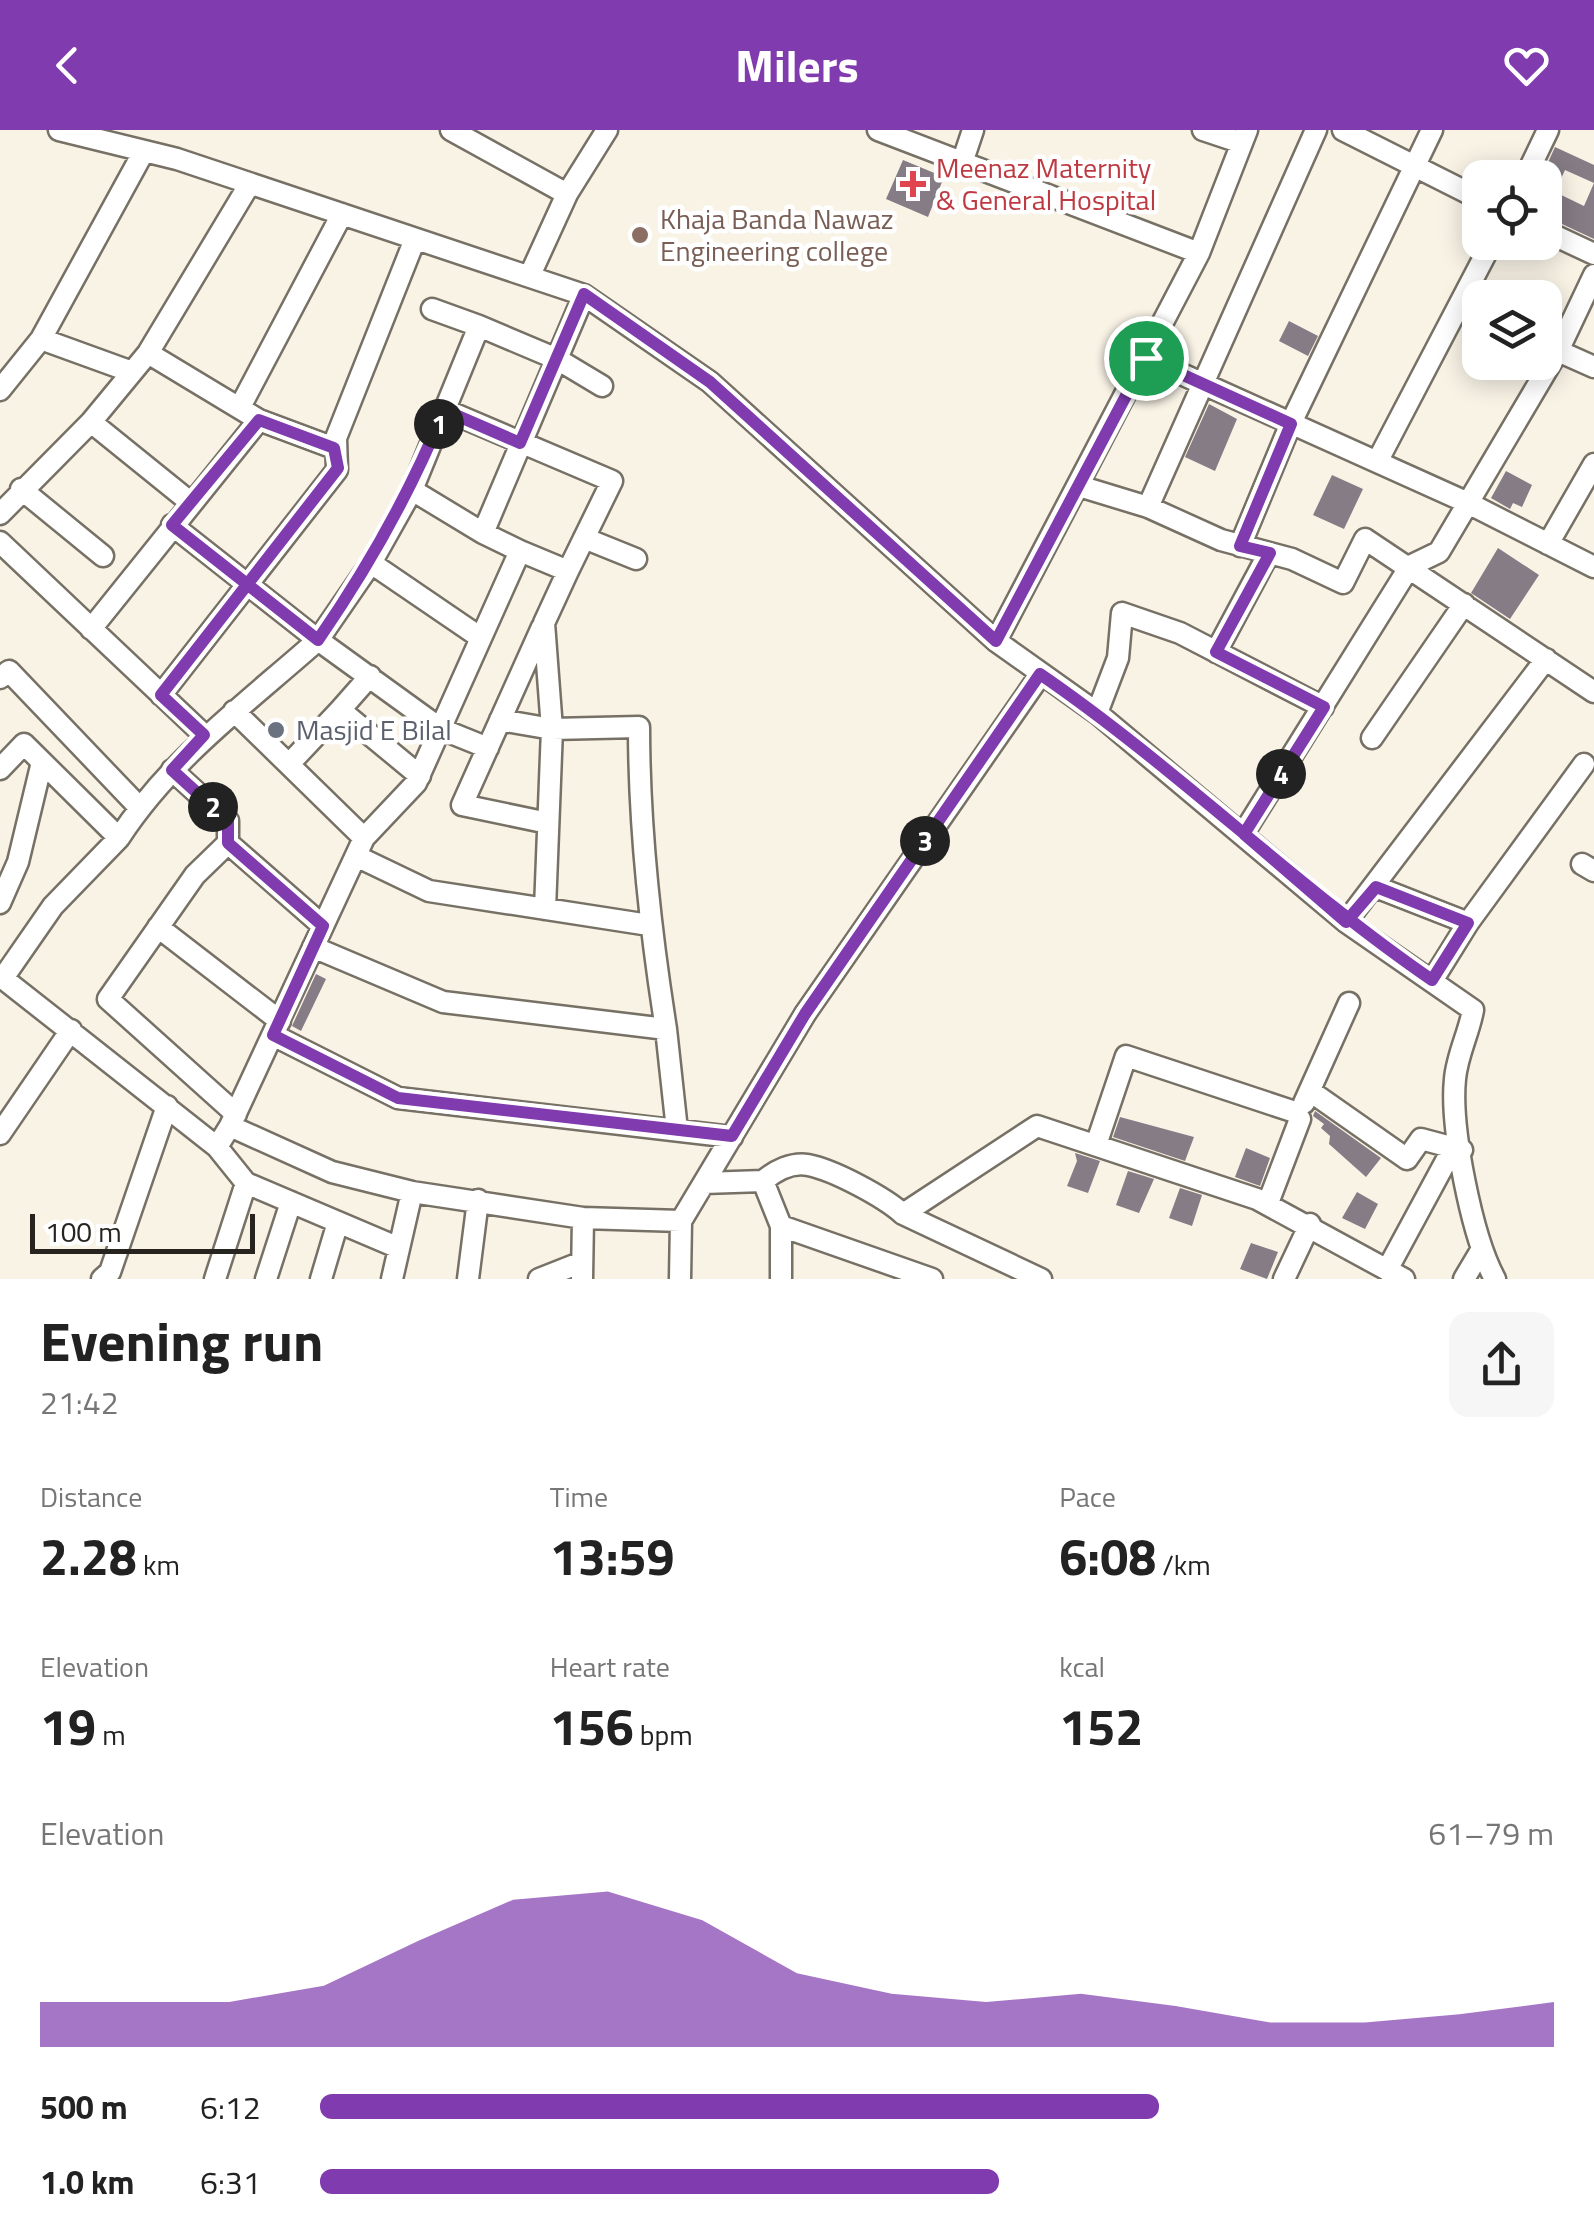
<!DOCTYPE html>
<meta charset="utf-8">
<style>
:root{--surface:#fff;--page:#f6f6f6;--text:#222;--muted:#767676;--accent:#803baf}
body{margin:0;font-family:"Titillium Web",sans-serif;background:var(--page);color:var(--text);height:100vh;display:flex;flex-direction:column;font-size:38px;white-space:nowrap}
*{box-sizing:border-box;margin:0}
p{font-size:32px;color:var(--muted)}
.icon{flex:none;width:55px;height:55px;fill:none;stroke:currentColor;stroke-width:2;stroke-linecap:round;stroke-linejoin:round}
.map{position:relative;height:1149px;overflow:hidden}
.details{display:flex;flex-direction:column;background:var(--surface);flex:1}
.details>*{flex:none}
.controls{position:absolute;left:1462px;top:30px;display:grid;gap:20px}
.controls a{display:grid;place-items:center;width:100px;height:100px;border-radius:20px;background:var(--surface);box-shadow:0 5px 25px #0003;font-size:50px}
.scale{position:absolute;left:30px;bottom:25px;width:225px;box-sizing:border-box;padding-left:10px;border:5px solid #27241f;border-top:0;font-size:28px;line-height:35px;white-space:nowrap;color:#27241f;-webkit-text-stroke:8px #fff;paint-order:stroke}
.pin{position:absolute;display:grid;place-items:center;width:85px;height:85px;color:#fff;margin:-42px;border:5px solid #fff;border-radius:50%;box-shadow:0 2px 10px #0007}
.km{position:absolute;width:50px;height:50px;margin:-25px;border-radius:50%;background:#222;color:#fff;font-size:28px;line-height:50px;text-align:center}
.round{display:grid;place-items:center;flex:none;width:105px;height:105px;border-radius:20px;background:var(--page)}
.head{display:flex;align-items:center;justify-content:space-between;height:170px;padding:0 40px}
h1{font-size:55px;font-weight:700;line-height:75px}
.stats{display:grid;grid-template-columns:repeat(3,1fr);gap:15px;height:170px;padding:10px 40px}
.stats div{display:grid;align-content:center}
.stats b{font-size:50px;font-weight:700}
.stats small{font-size:28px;font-weight:400}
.stats p{font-size:28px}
.chart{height:280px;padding:20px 40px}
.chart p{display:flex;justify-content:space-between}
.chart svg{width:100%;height:180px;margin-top:10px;fill:var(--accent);opacity:.7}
ul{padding:0 40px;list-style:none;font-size:32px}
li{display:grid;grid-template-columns:160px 120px 1fr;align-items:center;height:75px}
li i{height:25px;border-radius:12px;background:var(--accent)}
header{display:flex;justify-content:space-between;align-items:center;height:130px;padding:0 40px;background:var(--accent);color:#fff;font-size:45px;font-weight:700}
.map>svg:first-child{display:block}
</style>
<header><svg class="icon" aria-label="back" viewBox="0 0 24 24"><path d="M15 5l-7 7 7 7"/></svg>Milers<svg class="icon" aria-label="heart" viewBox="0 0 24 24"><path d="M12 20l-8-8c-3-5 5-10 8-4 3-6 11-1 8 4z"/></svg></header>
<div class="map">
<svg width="1594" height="1149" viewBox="0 0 1594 1149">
<rect width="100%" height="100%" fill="#f9f3e6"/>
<!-- building -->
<path fill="#857c86" d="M1555 17 1594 35V53L1565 40 1555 62 1584 76 1594 53V109L1545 86V48H1541Z
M903 30 944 47 928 87 886 69Z
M1289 191 1318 206 1308 226 1279 211Z
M1209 274 1237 289 1215 341 1185 327Z
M1506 341 1532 355 1522 377 1513 373 1510 379 1491 368Z
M1332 345 1363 359 1344 399 1313 385Z
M1498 418 1539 445 1510 489 1471 463Z
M316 844 326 849 301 901 292 896Z
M1315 981 1381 1028 1366 1047 1329 1014 1330 1006 1321 998 1324 994 1313 986Z
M1120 987 1194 1007 1185 1031 1113 1007Z
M1246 1018 1270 1028 1260 1056 1235 1047Z
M1075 1023 1100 1031 1088 1063 1067 1056 1077 1031Z
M1128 1041 1154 1049 1139 1083 1116 1075Z
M1180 1058 1202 1065 1192 1096 1169 1088Z
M1357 1062 1378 1074 1365 1099 1342 1088Z
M1251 1113 1278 1122 1267 1149 1240 1139Z"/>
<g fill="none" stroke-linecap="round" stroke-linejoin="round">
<!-- minor casing -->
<g stroke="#767065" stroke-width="25">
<path id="minor" d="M59 0 177 29 584 165 710 252 996 511 1097 583 1346 792 1473 880C1469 903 1457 925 1455 949 1450 997 1472 1107 1495 1149
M451 0 567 64 530 145
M878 0 1199 123
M1203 0 1242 13
M1343 0 1480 69
M963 30 973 0
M1525 48 1548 0
M567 64 607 0
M1545 101 1594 124
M432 179 479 196
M1558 221 1594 237
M148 223 259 290 334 318
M1146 228 1466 372 1594 437
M132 242 41 209 144 21
M0 260 41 209
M240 277 342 84
M445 280 612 351 568 441
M91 292 190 372
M1377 332 1492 112
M1079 356 1148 377 1221 410 1292 429 1343 453 1365 409 1594 562
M21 359 103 426
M412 360 483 403
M1148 377 1316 0
M0 384 91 292 148 223 249 55
M584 408 636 429
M0 412 204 605
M1548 414 1594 334
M1240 416 1291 293 1432 0
M520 421 568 441 544 493 552 599 639 597C639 699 650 798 666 899
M371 433 412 360 479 196 557 229 602 256
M542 497 462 675 548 693
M91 499 259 290
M481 508 371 433 318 510 441 599 488 618
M996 511 1199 123 1247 0
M1216 522 1269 423
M370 546 340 580 420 646
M0 548 9 541 139 677
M161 565 337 340 336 308 415 109
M234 581 364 708
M1097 583 1118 528 1122 483 1180 503 1323 577
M500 590 552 599 545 779
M1372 608 1464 474
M289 634 340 580
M0 639 24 614 119 708 53 776 3 848
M172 640 228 691V713
M1243 704 1410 436 1439 422 1558 221 1594 145
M119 708C171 628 247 573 318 510L172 395
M356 726 429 761 649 795
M1582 734 1594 741
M1376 757 1468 793
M0 773 18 732 42 632
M1346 792 1546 529
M158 797 280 891
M313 817 443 872 666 899 677 1000
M0 846 217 1017 246 1053 399 1118
M1432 851 1468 793 1584 634
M273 905 398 968 732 1007
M1310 961 1407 1029 1421 1009 1462 1020
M1304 973 1349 873
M236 984 108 869 195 745 228 713 323 796
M230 996 364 708 416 653 520 421 483 403 584 165
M0 1004 71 900
M1096 1015 1126 926 1295 982 1300 989 1268 1073
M217 1017 230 996 332 1042 412 1062 583 1088 681 1091
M763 1051C775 1041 792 1032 808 1035 834 1040 884 1067 903 1084L1041 1149
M704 1053 763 1051 781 1096V1149
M903 1084 1037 996 1257 1069 1404 1149
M781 1096 932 1149
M1387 1140 1453 1018
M102 1149 110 1142 167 976
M215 1149 246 1053
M266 1149 291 1072
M321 1149 338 1092
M392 1149 412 1062
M468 1149 478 1070
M539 1149 582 1132
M582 1149 583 1088
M680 1149 681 1091 805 884 1041 544
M1284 1149 1310 1094
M1464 1149 1480 1122"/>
</g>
<!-- minor -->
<use href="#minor" stroke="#fff" stroke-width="20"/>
</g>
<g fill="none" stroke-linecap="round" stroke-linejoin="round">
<!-- route casing -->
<g stroke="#fff" stroke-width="20">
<path id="route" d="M1146 228 996 511 710 252 584 164 520 313 444 280C410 364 369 436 318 510L172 395 259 290 334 318 338 338 161 565 204 605 172 640 228 691V713L323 796 273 905 398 968 732 1006 805 884 1040 544C1177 638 1295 756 1432 850L1468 793 1376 757 1346 792 1244 704 1324 577 1216 522 1270 423 1240 416 1291 294 1146 228"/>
</g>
<!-- route -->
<use href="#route" stroke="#803baf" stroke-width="12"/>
</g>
<!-- markers -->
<path fill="#e0444e" stroke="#fff" stroke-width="4" d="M908 39h10v10h10v10h-10v10h-10v-10h-10v-10h10z"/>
<circle fill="#8d6e63" stroke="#fff" stroke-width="4" cx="640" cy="105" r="10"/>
<circle fill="#6b7280" stroke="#fff" stroke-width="4" cx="276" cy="600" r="10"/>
<g text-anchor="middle" stroke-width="9" stroke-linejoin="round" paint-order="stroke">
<!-- health labels -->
<g font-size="28" fill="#be3a42" stroke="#fff" text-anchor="start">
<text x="936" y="48">Meenaz Maternity<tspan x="936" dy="32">&amp; General Hospital</tspan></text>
</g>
<!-- education labels -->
<g font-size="28" fill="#785e54" stroke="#fff" text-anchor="start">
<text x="660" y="99">Khaja Banda Nawaz<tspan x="660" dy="32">Engineering college</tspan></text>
</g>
<!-- worship labels -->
<g font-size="28" fill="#5b616d" stroke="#fff" text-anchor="start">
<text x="296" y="610">Masjid E Bilal</text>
</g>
</g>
</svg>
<div class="controls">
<a><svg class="icon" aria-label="locate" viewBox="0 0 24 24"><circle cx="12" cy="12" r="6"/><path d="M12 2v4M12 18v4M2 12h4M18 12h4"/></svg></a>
<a><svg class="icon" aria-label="layers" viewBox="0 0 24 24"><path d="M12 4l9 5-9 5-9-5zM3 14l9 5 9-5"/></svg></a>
</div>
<div class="scale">100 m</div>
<div class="pin" style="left:1146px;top:228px;background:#1e9e55"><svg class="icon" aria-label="arrive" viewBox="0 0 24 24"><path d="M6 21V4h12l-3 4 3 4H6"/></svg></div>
<b class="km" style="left:439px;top:294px">1</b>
<b class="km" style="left:213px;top:677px">2</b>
<b class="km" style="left:925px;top:711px">3</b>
<b class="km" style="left:1281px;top:644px">4</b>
</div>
<section class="details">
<div class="head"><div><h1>Evening run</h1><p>21:42</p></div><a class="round"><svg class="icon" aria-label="share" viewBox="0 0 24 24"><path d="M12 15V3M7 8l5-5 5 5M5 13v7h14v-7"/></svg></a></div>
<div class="stats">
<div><p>Distance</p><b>2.28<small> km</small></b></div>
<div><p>Time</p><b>13:59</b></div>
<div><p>Pace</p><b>6:08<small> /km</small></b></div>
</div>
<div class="stats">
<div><p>Elevation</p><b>19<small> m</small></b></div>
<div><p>Heart rate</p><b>156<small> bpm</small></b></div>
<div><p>kcal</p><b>152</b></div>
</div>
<div class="chart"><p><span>Elevation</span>61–79 m</p>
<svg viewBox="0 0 160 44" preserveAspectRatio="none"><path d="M0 44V33L10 33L20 33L30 29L40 18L50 8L60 6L70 13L80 26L90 31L100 33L110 31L120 34L130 38L140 38L150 36L160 33V44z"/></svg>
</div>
<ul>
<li><b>500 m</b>6:12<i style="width:68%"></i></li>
<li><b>1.0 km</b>6:31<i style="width:55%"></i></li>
</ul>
</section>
